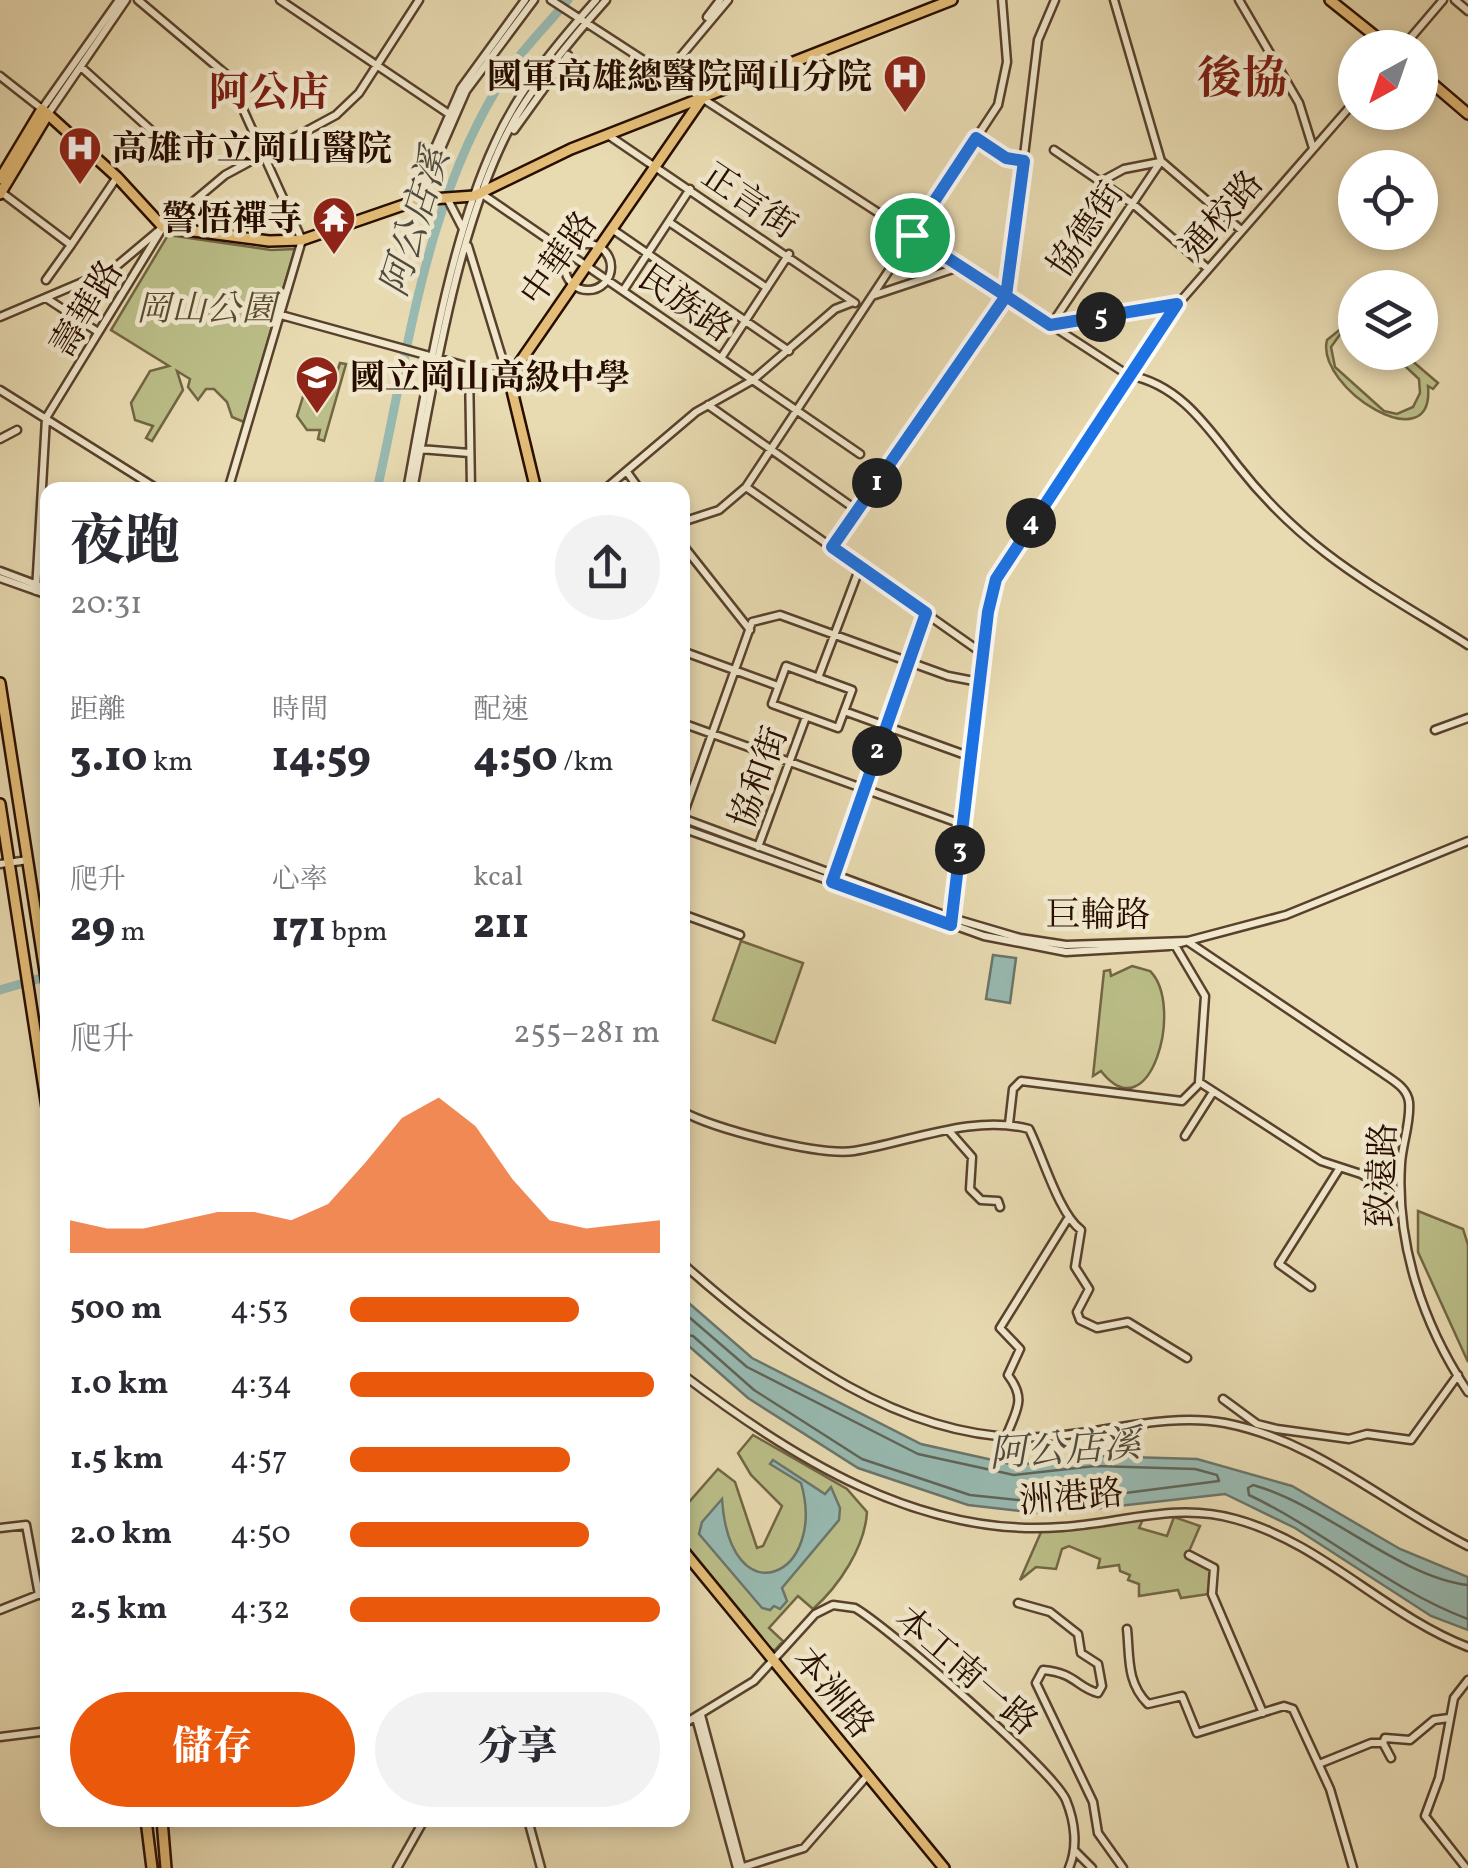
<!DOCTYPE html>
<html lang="zh-TW">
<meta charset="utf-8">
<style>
:root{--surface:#fff;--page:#f2f2f3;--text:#2b2b33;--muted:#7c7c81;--accent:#ea580c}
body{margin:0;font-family:Vollkorn,"Noto Serif TC",serif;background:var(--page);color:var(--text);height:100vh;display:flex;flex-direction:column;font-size:38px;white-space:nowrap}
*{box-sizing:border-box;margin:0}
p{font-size:32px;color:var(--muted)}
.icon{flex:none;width:55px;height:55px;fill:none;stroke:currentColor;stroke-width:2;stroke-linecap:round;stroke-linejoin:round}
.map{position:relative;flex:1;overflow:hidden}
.side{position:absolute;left:40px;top:482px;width:650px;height:1345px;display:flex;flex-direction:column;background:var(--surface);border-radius:20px;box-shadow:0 5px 15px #0003}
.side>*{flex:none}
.needle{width:65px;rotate:220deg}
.tools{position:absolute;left:1338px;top:30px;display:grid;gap:20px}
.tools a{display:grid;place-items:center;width:100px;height:100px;border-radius:50%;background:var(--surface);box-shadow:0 5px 15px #0003;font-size:50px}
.pin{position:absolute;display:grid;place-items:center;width:85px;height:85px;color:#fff;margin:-42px;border:5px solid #fff;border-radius:50%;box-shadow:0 2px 10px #0007}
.km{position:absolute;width:50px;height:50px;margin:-25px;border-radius:50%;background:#222;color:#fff;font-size:28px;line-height:50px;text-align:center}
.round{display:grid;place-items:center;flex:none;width:105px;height:105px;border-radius:52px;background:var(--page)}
.headline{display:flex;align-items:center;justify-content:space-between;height:170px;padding:0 30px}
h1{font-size:55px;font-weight:800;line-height:75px}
.figures{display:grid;grid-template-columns:repeat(3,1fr);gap:15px;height:170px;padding:10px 30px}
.figures div{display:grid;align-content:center}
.figures b{font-size:42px;font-weight:800}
.figures small{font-size:28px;font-weight:400}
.figures p{font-size:28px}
.chart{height:280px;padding:20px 30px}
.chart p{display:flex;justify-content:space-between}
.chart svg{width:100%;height:180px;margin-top:10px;fill:var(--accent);opacity:.7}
.primary-button{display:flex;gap:20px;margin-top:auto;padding:20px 30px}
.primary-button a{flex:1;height:115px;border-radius:60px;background:var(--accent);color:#fff;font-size:40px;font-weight:800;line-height:115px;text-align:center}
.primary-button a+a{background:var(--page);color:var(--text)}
ul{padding:0 30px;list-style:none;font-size:32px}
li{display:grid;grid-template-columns:160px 120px 1fr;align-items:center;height:75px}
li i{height:25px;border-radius:12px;background:var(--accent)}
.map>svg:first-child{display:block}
</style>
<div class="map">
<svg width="1468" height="1868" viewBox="0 0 1468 1868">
<rect width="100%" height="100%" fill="#e8dab1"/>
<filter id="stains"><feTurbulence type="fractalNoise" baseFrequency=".002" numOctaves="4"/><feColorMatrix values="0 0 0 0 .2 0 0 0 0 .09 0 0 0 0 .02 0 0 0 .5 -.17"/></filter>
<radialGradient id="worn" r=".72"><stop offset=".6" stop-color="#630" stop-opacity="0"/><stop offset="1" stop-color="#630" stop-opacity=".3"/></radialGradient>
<!-- green -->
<path fill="#bbbe88" stroke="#726644" stroke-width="2.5" d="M168 235 271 250 295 249 244 422 232 417 227 402 214 389H206L198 400 188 387 190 379 177 371 183 390 152 441 146 438 153 426 135 420 131 403 150 371 169 366 111 330Z
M1348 323H1355V328L1341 333 1331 347 1335 367 1384 411 1397 414 1413 407 1420 393 1419 379 1391 353H1403L1438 383 1433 389 1428 386C1435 463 1315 388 1327 340Z
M340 363 346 364 324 441 318 439 320 430H307L297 416 310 374 326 365 337 372Z
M741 941 803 963 775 1043 713 1020Z
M1132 966 1150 971C1185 1005 1150 1134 1101 1071L1093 1076 1104 971 1110 970 1111 976Z
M1418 1211 1463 1229 1468 1245V1362L1418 1252Z
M753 1435 847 1489 867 1512C865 1547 839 1586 813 1609L798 1596 769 1628 783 1641 775 1650H768L683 1544V1509L718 1469 735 1482 757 1548 763 1546 782 1506 751 1475 738 1453Z
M1145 1515 1139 1528 1167 1536 1174 1517 1200 1526 1187 1556 1210 1566 1214 1573 1209 1594 1181 1598 1178 1590 1139 1596V1584L1128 1580 1130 1575 1120 1571 1119 1565 1098 1568 1100 1559 1069 1546 1062 1549 1056 1569 1036 1567 1020 1580 1042 1530Z"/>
<!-- water -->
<path fill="#98bab2" stroke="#6b756b" stroke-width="2.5" d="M993 955 1016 958 1010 1003 986 999Z
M683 1298 752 1358 921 1444 1015 1465 1094 1456 1197 1459 1292 1486 1400 1549 1468 1577V1630L1431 1616 1295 1528 1225 1494 1047 1514 968 1505 858 1468 748 1398 683 1341Z
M773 1460 825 1494 831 1487 840 1508 839 1520 782 1588 787 1601 780 1609 774 1606 770 1610 762 1608 699 1534 702 1522 722 1499C730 1619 828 1577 801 1483L770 1464Z"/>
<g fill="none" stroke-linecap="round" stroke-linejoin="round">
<!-- shore -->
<path stroke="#606459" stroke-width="2.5" d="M682 1311 747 1367 918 1454 1014 1475 1095 1466 1195 1469 1217 1475 1219 1481 1047 1503 970 1495 862 1459 754 1390 693 1336 682 1334
M1468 1585C1399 1577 1325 1505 1253 1485L1248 1488 1249 1495C1325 1531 1390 1590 1468 1619"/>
<!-- river -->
<path stroke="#98bab2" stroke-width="9" d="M377 490C409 349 426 192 509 70 526 45 549 23 568 0
M0 990 48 976"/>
<!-- minor casing -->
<g stroke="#58412c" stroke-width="11">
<path id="minor" d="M138 0 228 76 302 240 228 490
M280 0 449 114
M551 0 1128 375C1180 384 1208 428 1238 466 1307 554 1376 587 1468 645
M1114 0 1161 161 1241 230
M1239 0 1299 103 1313 148
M1455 0 1468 11
M707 17 720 0
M1402 48 1443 0
M81 67 153 132
M666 74 728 0
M0 76 42 109 119 0
M48 114 126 0
M514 130 568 55
M608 135 855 303
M976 138 1006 157 1024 161
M1054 150 1133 204 1207 268
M1100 182 1124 169 1160 162
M1 192 71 245 117 177
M482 194 860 454
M447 198 463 229
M418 199 417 189 461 88 525 0
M419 199 466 91 534 0
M669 222 767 288
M612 229 789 351
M565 267a23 23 0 1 1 46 0a23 23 0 1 1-46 0Z
M468 246 508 377
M46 280 71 245
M623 291 690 189
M872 296 959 267
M46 298 98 332
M281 315 509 378
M0 317 113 269 225 175 336 115 359 93 419 0
M1051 325 1161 161
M1052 325 1177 304
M721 358 789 254
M469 368 471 490
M0 390 159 490
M708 405 858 511
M0 439 17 430
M420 449 469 453
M627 472 640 490
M746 487 982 653
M407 490C427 382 449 242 495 143 519 89 557 44 596 0
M413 490C434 378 460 212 517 115 542 74 574 36 606 0
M604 490 696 412 753 380 835 309 853 302
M682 522 719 510 746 487 998 105 1007 62 1002 0
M682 544 750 630
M833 547 1007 296 1038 40 1055 0
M0 571 48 589
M0 578 48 595
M36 591 46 418 163 227
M682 651 778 686
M786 666 852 690 838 728 772 704Z
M818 678 860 567
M844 711 971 757
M682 723 964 825
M1435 730 1468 718
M682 818 952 918 1020 938 1066 945 1187 941 1384 1074C1395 1082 1407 1088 1409 1102 1411 1122 1402 1144 1401 1164 1396 1244 1423 1325 1468 1392
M682 818 752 622 780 615 948 676 979 682
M682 828 984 936 1066 952 1169 946 1286 915 1468 841
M758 847 806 717
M0 864 28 860
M833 876 927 613
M682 914 740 935
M951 925 988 613 996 579 1164 320 1355 101
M1173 942 1205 996 1199 1082 1321 1161 1361 1174 1400 1197
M682 1111C713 1129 819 1156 854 1151 910 1142 973 1114 1029 1129 1043 1157 1059 1214 1081 1230L1075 1267 1089 1289 1077 1312 1080 1320 1097 1328 1128 1322 1187 1358
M1009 1124 1013 1089 1021 1081 1182 1101 1197 1086
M950 1132 972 1157 970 1189 981 1200 998 1201 1000 1207
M1185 1136 1213 1092
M682 1263C781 1351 905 1445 1043 1437 1102 1434 1166 1412 1225 1423 1318 1441 1385 1505 1468 1546
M1311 1287 1279 1264 1339 1169
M682 1374C792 1458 919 1538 1062 1527 1122 1523 1176 1502 1235 1519 1321 1542 1385 1615 1468 1647
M1223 1399 1257 1424 1277 1429 1349 1439 1367 1434 1411 1440 1458 1375
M1006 1437C1016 1410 1027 1400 1008 1375L1020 1349 1000 1328 1067 1220
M0 1528 26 1525 39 1595
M1189 1555 1214 1568 1212 1594 1263 1713
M1018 1603 1050 1612 1078 1634 1081 1653 1098 1664 1102 1686 1098 1693C1076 1687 1076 1673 1043 1670L1036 1683 1093 1802 1098 1833 1123 1868
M0 1610 48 1591
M1127 1629C1130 1657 1126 1682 1148 1704L1182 1696 1197 1733 1284 1706 1293 1709 1330 1789 1353 1868
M701 1715 742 1868
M696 1718 737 1868
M682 1725 754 1681 815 1614 833 1605 855 1608C888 1627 1053 1770 1066 1800 1075 1822 1078 1847 1069 1868
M0 1737 48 1731
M1391 1758 1383 1743 1385 1738 1410 1740 1434 1720 1449 1718
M1319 1764 1371 1743H1383
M528 1820 541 1868
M1075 1851 1092 1868
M397 1868 424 1820
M740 1868 804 1848 867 1776
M1466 1868 1425 1816 1439 1778 1454 1698 1468 1680"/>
</g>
<!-- major casing -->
<g stroke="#280e00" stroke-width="14">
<path id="major" d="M1330 0 1390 48
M1420 73 1468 114
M0 179 42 109 117 177 163 227 269 241 302 240 418 200 474 196 571 149 952 0
M0 194 48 114
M536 490 509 378 701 100
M0 683 48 991
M0 804 48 1114
M682 1549 944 1868
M146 1820 152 1868
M162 1820 166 1868"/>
</g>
<!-- minor -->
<use href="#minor" stroke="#f0e7cc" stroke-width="6"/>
<!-- major -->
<use href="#major" stroke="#e4bd78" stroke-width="9"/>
</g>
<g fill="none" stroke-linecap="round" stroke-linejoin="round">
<!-- route casing -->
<g stroke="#fff" stroke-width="20">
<path id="route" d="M912 235 1006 296 832 547 926 613 832 882 951 925 988 612 996 579 1177 304 1050 325 1006 296 1024 161 1006 158 976 138 912 235"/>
</g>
<!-- route -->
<use href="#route" stroke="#1a73e8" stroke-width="12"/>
</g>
<!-- icons -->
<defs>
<g id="hospital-pin" transform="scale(2.25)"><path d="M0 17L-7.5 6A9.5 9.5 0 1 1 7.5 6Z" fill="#8f2418" stroke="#f0e7cc"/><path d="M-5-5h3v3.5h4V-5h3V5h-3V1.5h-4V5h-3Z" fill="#fff"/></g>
<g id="temple-pin" transform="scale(2.25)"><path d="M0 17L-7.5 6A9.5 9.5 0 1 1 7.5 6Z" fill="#8f2418" stroke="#f0e7cc"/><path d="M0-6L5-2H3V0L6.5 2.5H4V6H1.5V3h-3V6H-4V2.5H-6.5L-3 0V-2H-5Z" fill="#fff"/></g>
<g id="school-pin" transform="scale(2.25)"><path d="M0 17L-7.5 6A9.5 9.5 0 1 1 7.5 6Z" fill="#8f2418" stroke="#f0e7cc"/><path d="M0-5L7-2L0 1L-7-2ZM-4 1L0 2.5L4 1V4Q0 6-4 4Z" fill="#fff"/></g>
</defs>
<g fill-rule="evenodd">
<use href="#hospital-pin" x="905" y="76"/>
<use href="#hospital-pin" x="80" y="148"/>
<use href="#temple-pin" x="334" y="218"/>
<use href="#school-pin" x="317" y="377"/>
</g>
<g text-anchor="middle" stroke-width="9" stroke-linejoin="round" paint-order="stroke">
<!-- poi labels -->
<g font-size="35" font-weight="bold" fill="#280e00" stroke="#f0e7cc" text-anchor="end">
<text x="872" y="88">國軍高雄總醫院岡山分院</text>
<text x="112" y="160" text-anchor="start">高雄市立岡山醫院</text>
<text x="302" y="230">警悟禪寺</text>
<text x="350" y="389" text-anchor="start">國立岡山高級中學</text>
</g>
<!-- street labels -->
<g font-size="35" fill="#280e00" stroke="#f0e7cc">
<text transform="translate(750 200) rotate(34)" y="12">正言街</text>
<text transform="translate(1221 215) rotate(-49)" y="12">通校路</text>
<text transform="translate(1085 229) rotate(-56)" y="12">協德街</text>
<text transform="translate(558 258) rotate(-55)" y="12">中華路</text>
<text transform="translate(686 303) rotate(35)" y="12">民族路</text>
<text transform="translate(86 308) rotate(-59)" y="12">壽華路</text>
<text transform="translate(758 777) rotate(-70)" y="12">協和街</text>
<text x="1098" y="926">巨輪路</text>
<text transform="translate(1381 1175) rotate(-88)" y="12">致遠路</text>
<text transform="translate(1071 1496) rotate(-5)" y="12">洲港路</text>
<text transform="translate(967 1670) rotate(41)" y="12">本工南一路</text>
<text transform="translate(834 1692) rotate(51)" y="12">本洲路</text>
</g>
<!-- park labels -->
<g font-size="35" font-style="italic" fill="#5b4c30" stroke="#f0e7cc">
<text x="206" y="320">岡山公園</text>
</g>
<!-- water labels -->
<g font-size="38" font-style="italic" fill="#4f4a3e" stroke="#f0e7cc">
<text transform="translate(414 222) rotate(-73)" y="13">阿公店溪</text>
<text transform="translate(1065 1448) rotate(-4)" y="13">阿公店溪</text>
</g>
<!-- quarter labels -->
<g font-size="40" font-weight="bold" fill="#7a1f14" stroke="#f0e7cc">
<text x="269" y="105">阿公店</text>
</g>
<!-- district labels -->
<g font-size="45" font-weight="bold" fill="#7a1f14" stroke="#f0e7cc">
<text x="1242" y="93">後協</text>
</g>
</g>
<rect width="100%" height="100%" filter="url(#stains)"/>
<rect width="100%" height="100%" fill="url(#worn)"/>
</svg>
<div class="tools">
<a><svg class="needle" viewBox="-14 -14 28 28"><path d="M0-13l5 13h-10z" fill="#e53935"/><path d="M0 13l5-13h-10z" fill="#7c7c81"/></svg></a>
<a><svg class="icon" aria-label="locate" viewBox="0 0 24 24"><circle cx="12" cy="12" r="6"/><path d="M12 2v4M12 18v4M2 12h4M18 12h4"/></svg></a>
<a><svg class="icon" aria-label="layers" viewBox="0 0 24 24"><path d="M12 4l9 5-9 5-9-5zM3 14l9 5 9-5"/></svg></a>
</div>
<div class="pin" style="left:912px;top:235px;background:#1e9e55"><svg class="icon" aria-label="arrive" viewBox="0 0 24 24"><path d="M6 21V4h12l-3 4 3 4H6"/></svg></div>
<b class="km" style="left:877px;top:483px">1</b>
<b class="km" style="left:877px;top:751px">2</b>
<b class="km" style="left:960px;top:850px">3</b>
<b class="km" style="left:1031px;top:523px">4</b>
<b class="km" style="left:1101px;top:317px">5</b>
<section class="side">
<div class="headline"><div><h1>夜跑</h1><p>20:31</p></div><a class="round"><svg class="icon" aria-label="share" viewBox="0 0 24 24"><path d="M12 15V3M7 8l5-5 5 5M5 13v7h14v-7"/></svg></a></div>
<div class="figures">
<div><p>距離</p><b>3.10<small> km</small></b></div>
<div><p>時間</p><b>14:59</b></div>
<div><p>配速</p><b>4:50<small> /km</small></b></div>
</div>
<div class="figures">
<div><p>爬升</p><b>29<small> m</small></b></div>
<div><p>心率</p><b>171<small> bpm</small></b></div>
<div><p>kcal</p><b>211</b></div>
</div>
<div class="chart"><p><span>爬升</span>255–281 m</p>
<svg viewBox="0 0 160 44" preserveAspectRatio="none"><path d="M0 44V36L10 38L20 38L30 36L40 34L50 34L60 36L70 32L80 22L90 11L100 6L110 13L120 26L130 36L140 38L150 37L160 36V44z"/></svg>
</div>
<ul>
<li><b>500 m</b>4:53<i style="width:74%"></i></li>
<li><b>1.0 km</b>4:34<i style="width:98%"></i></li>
<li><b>1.5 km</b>4:57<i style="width:71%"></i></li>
<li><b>2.0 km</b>4:50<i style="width:77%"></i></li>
<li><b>2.5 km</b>4:32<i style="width:100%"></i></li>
</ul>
<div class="primary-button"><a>儲存</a><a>分享</a></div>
</section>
</div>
